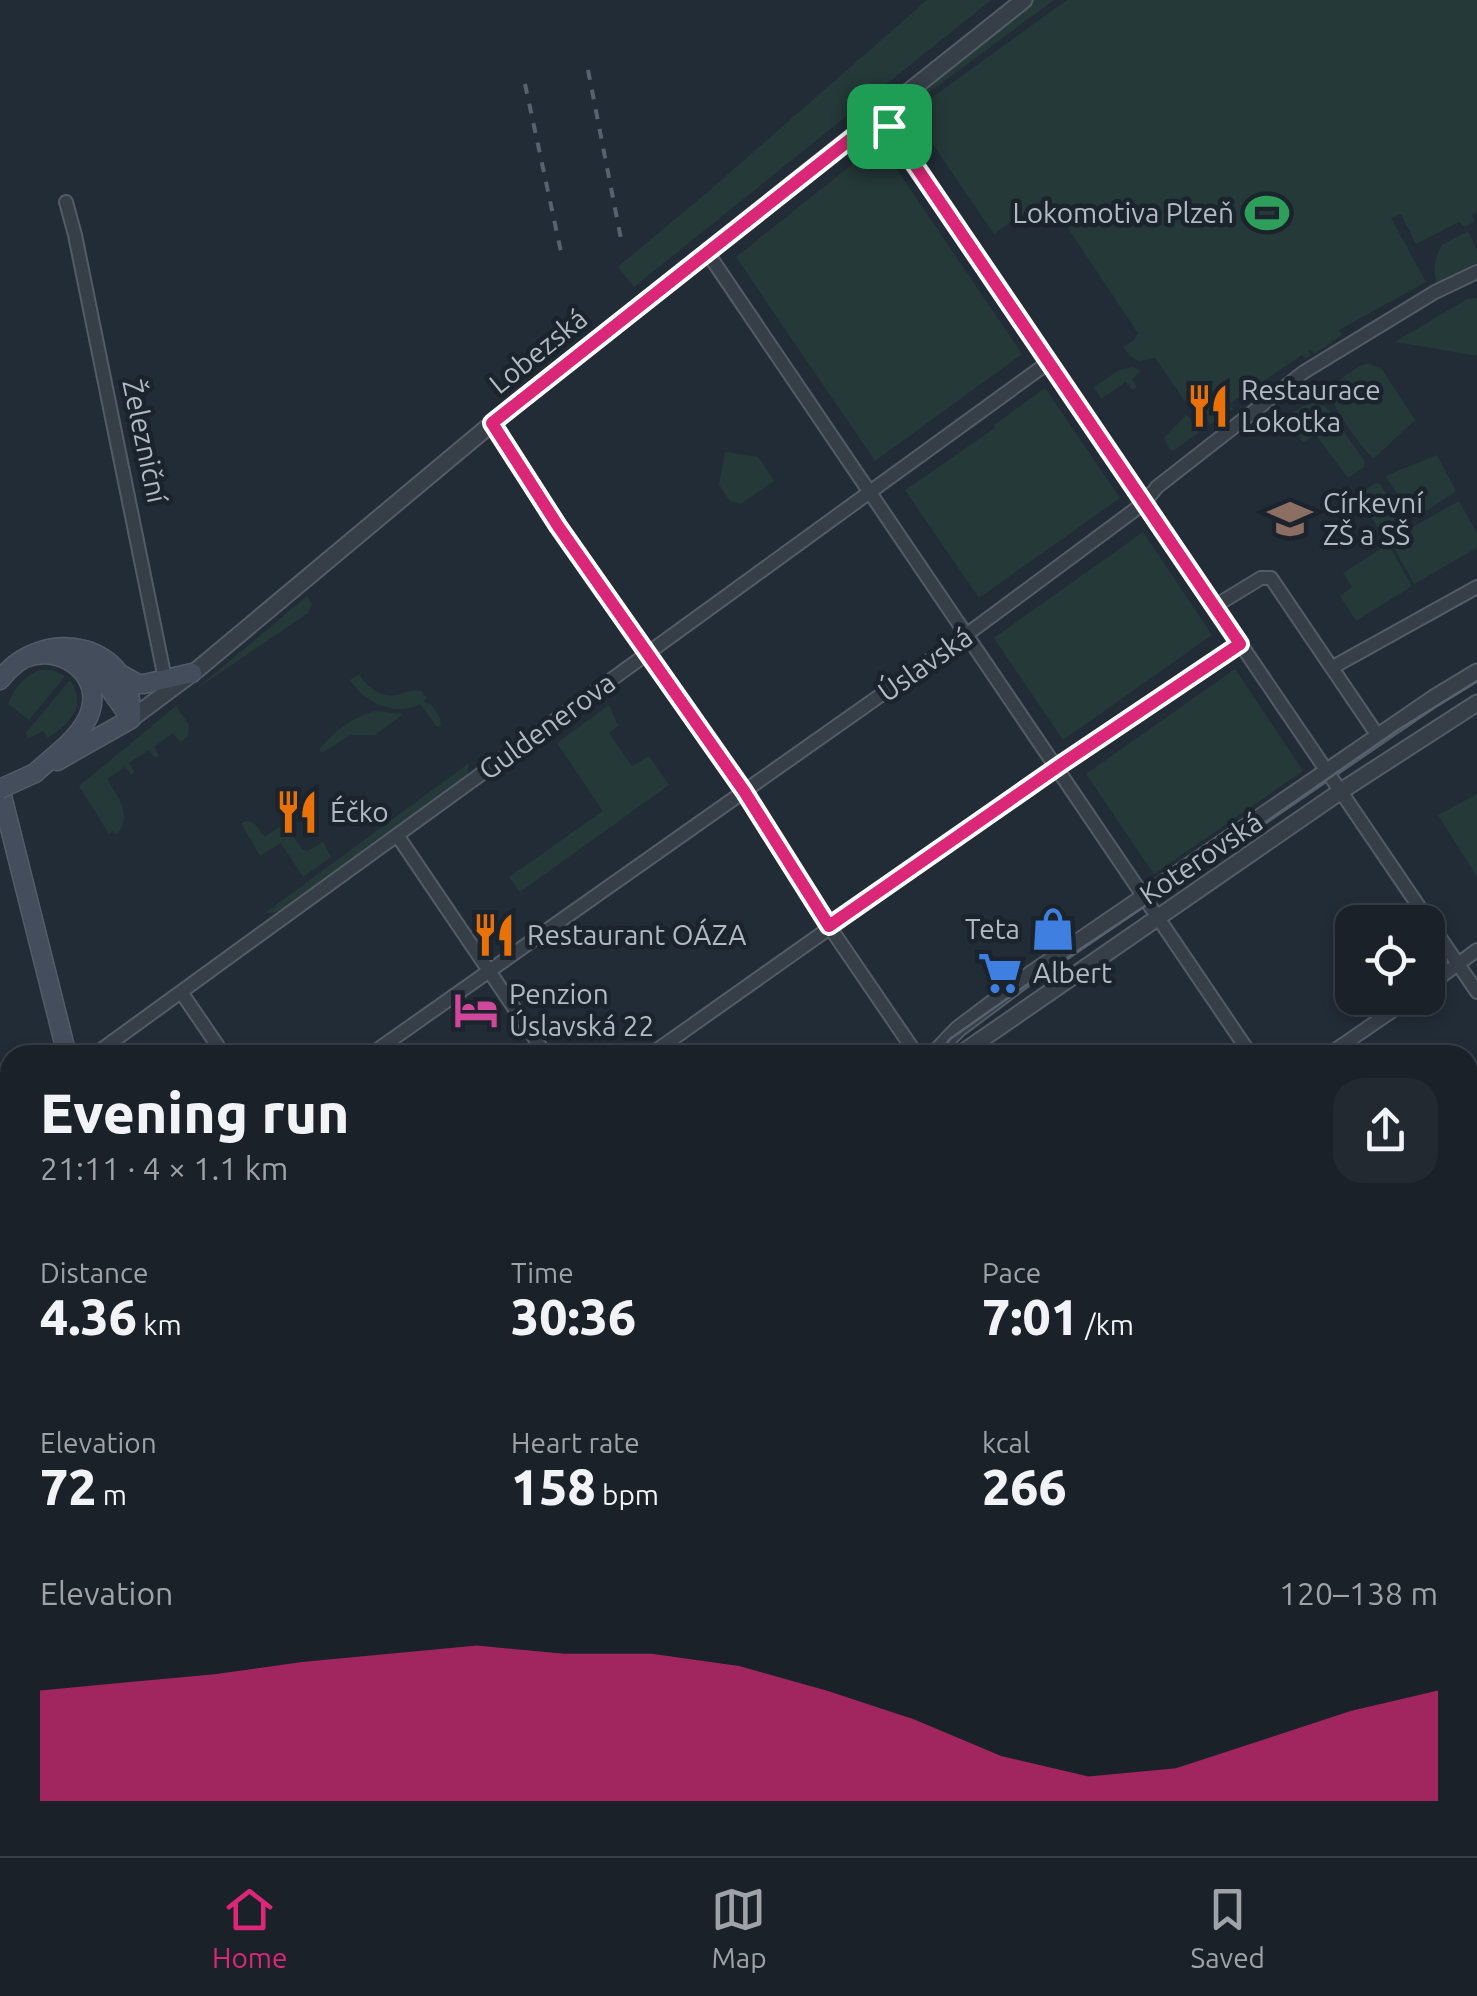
<!DOCTYPE html>
<meta charset="utf-8">
<style>
:root{--surface:#1a2129;--page:#232931;--text:#f1f3f6;--muted:#9fa3a8;--line:#383e46;--accent:#db2777}
body{margin:0;font-family:Ubuntu,sans-serif;background:var(--page);color:var(--text);height:100vh;display:flex;flex-direction:column;font-size:38px;white-space:nowrap}
*{box-sizing:border-box;margin:0}
p{font-size:32px;color:var(--muted)}
.icon{flex:none;width:55px;height:55px;fill:none;stroke:currentColor;stroke-width:2;stroke-linecap:round;stroke-linejoin:round}
.map{position:relative;flex:1;overflow:hidden}
.details{position:absolute;left:0px;top:1045px;width:1478px;height:812px;display:flex;flex-direction:column;background:var(--surface);border-radius:30px 30px 0 0;box-shadow:0 5px 15px #0003,0 0 0 2px var(--line)}
.details>*{flex:none}
.controls{position:absolute;left:1335px;top:905px;display:grid;gap:20px}
.controls a{display:grid;place-items:center;width:110px;height:110px;border-radius:20px;background:var(--surface);box-shadow:0 5px 15px #0003,0 0 0 2px var(--line);font-size:50px}
.pin{position:absolute;display:grid;place-items:center;width:85px;height:85px;color:#fff;margin:-42px;border-radius:20px;box-shadow:0 5px 15px #0006}
.round{display:grid;place-items:center;flex:none;width:105px;height:105px;border-radius:30px;background:var(--page)}
.head{display:flex;align-items:center;justify-content:space-between;height:170px;padding:0 40px}
h1{font-size:55px;font-weight:800;line-height:75px}
.metrics{display:grid;grid-template-columns:repeat(3,1fr);gap:15px;height:170px;padding:10px 40px}
.metrics div{display:grid;align-content:center}
.metrics b{font-size:50px;font-weight:800}
.metrics small{font-size:28px;font-weight:400}
.metrics p{font-size:28px}
.chart{height:280px;padding:20px 40px}
.chart p{display:flex;justify-content:space-between}
.chart svg{width:100%;height:180px;margin-top:10px;fill:var(--accent);opacity:.7}
.tab-bar{display:flex;justify-content:space-around;align-items:center;height:140px;border-top:2px solid var(--line);background:var(--surface);font-size:28px;color:var(--muted)}
.tab-bar a{display:grid;justify-items:center;gap:5px}
.tab-bar .active{color:var(--accent)}
.map>svg:first-child{display:block}
</style>
<div class="map">
<svg width="1477" height="1856" viewBox="0 0 1477 1856">
<rect width="100%" height="100%" fill="#222c37"/>
<!-- green -->
<path fill="#253939" d="M927 0H991L634 287 618 267 717 184Z
M1029 0H1054L912 105 913 98 920 90Z
M1067 0H1477V212L1472 215 1475 221 1465 227 1459 222 1416 244 1401 214 1391 218 1426 282 1339 330 1342 335 1315 354 1310 349 1308 351 1311 355 1305 359 1302 355 1229 404 1233 409 1210 425 1196 403 1189 407 1155 358 1138 361 1129 355 1123 347 1134 340 1138 333 1047 197 994 234 914 117 916 109Z
M879 143 1022 354 875 461 736 257Z
M1468 231 1477 250V263L1437 284C1432 270 1435 257 1442 245Z
M1477 298V356L1395 342 1467 299Z
M1368 364 1381 368 1415 420 1373 459C1363 448 1332 409 1332 395 1332 385 1339 381 1346 375 1354 370 1358 366 1368 364Z
M1133 367 1141 371 1132 379 1137 387 1132 390 1126 382 1101 399 1094 387 1119 370Z
M1045 388 1120 498 979 598 905 490 995 428 994 425Z
M1313 402 1326 407 1364 460V467L1348 478 1316 435 1303 442 1288 422 1287 416 1303 406Z
M1186 415 1189 417 1198 433 1175 450H1170L1164 438Z
M725 452 758 457 774 481 741 504 730 501 719 485Z
M1437 455 1456 491 1415 519 1385 476Z
M1376 483 1380 484 1402 520 1400 521 1403 526 1385 539 1357 495Z
M1459 501 1477 533V548L1414 584 1390 540Z
M1143 532 1212 635 1063 740 994 638Z
M1388 544 1412 586 1356 621 1340 596 1352 587 1343 573Z
M307 596 312 604 308 613 195 690Z
M1235 669 1303 771 1154 874 1086 774Z
M40 670H52L65 676 29 720 8 704C14 688 24 676 40 670Z
M359 674C368 687 379 698 396 695 407 693 409 689 421 691L427 698 424 701 427 705 430 703 440 718 441 725 437 727 420 704C395 717 365 703 350 680Z
M70 680C88 708 70 722 48 738L43 731 27 739 26 733Z
M609 705 618 726 609 733 632 766 649 756 669 785 520 892 509 877 603 811 557 743Z
M176 706 189 725 188 737 180 742 173 733 154 747 159 756 155 758 149 750 129 763 135 772 131 775 125 767 107 779C118 797 134 816 116 835L113 831 109 834 79 786Z
M376 711 403 714 375 735H351L323 752 319 751C329 734 357 714 376 711Z
M469 763 467 775 459 780 278 912 265 913Z
M1477 794V877L1438 815Z
M246 821 254 823 265 837 284 824 303 850 308 851 323 842 331 857 303 877 281 843 260 856 241 823Z
M494 1848H620L700 1856H492Z"/>
<g fill="none" stroke-linecap="round" stroke-linejoin="round">
<!-- minor casing -->
<g stroke="#535c66" stroke-width="16">
<path id="minor" d="M881 115 1477 992
M66 202 75 235 166 684
M707 252 1251 1055
M492 423 558 526 744 791 829 926 917 1055
M1215 606 1261 578H1271L1378 736
M1333 667 1477 587
M397 835 546 1055
M1428 986 1477 950
M181 992 224 1055
M94 1055 1049 362
M370 1055 966 635 1144 503 1157 487 1304 372 1435 292 1477 272
M650 1055 1056 768 1240 644
M1328 1055 1411 998
M1468 1166 1477 1159
M1468 1375 1477 1391
M1217 1848 1224 1856"/>
</g>
<!-- tertiary casing -->
<g stroke="#535c66" stroke-width="19">
<path id="tertiary" d="M131 719 198 669 508 410 1024 0
M933 1055 958 1029 1031 974 1434 698 1477 672
M959 1055 1341 791 1477 703"/>
</g>
<!-- secondary casing -->
<g stroke="#535c66" stroke-width="21">
<path id="secondary" d="M25 658C67 642 110 682 85 723 74 742 51 758 35 773
M83 661 102 678 131 719
M122 675 138 684H144L192 673
M0 680C42 624 136 642 131 719
M57 761 131 719
M0 788 67 1055
M178 1848V1856
M211 1848V1856
M194 1856V1848"/>
</g>
<!-- primary casing -->
<g stroke="#3f4751" stroke-width="24">
<path id="primary" d="M1468 1650 1477 1647
M0 1740 10 1743
M0 1778 10 1779"/>
</g>
<!-- minor -->
<use href="#minor" stroke="#363e48" stroke-width="12"/>
<!-- tertiary -->
<use href="#tertiary" stroke="#363e48" stroke-width="15"/>
<!-- secondary -->
<use href="#secondary" stroke="#444d5b" stroke-width="18"/>
<!-- primary -->
<use href="#primary" stroke="#545d68" stroke-width="20"/>
<!-- tram -->
<path stroke="#58626f" stroke-width="2.5" d="M938 1055 950 1039 1028 984 1148 904 1398 730 1477 681
M1468 1640 1477 1637
M1468 1660 1477 1657
M0 1751 10 1753
M775 1848 803 1850 831 1848"/>
<!-- rail -->
<path stroke="#58626f" stroke-width="4" stroke-dasharray="10 10" stroke-linecap="butt" d="M588 70 621 239
M525 84 561 252
M0 1225 10 1271
M0 1270 10 1318
M0 1800 10 1836
M0 1844 4 1856
M103 1848 104 1856"/>
<!-- secondary-bridge casing -->
<g stroke="#535c66" stroke-width="21" stroke-linecap="butt">
<path id="secondary-bridge" d="M0 789 35 773"/>
</g>
<!-- secondary-bridge -->
<use href="#secondary-bridge" stroke="#444d5b" stroke-width="18"/>
</g>
<g fill="none" stroke-linecap="round" stroke-linejoin="round">
<!-- route casing -->
<g stroke="#fff" stroke-width="20">
<path id="route" d="M881 115 1240 644 1063 763 829 926 744 791 558 526 492 423Z"/>
</g>
<!-- route -->
<use href="#route" stroke="#db2777" stroke-width="12"/>
</g>
<!-- icons -->
<defs>
<g id="stadium-bare" transform="scale(3.45)"><path d="M0-5a6.5 5 0 1 0 0 10a6.5 5 0 1 0 0-10ZM-3.5-1.8h7v3.6h-7Z" fill="#2e9e5b" stroke="#1b232c" stroke-width="2.5" paint-order="stroke"/></g>
<g id="restaurant-bare" transform="scale(3.45)"><path d="M-5-6h1v4h1v-4h1v4h1v-4h1v5L-1.5 .5V6h-2V.5L-5-1ZM5-6V6H3V1.5H1.5Q1.5-4 5-6Z" fill="#e8710a" stroke="#1b232c" stroke-width="2.5" paint-order="stroke"/></g>
<g id="school-bare" transform="scale(3.45)"><path d="M0-5L7-2L0 1L-7-2ZM-4 1L0 2.5L4 1V4Q0 6-4 4Z" fill="#8d6e63" stroke="#1b232c" stroke-width="2.5" paint-order="stroke"/></g>
<g id="shop-bare" transform="scale(3.45)"><path d="M-5-2.5h2.3a2.7 3.5 0 0 1 5.4 0H5L5.5 6h-11ZM-1.5-2.5h3a1.5 2.3 0 0 0-3 0Z" fill="#3f7fe0" stroke="#1b232c" stroke-width="2.5" paint-order="stroke"/></g>
<g id="supermarket-bare" transform="scale(3.45)"><path d="M-6-5.5h2.5l.6 2H6L4.5 2H-2.5L-4.4-4H-6ZM-1.5 3.2a1.3 1.3 0 1 0 .1 0ZM3 3.2a1.3 1.3 0 1 0 .1 0Z" fill="#3f7fe0" stroke="#1b232c" stroke-width="2.5" paint-order="stroke"/></g>
<g id="hotel-bare" transform="scale(3.45)"><path d="M-6-4.5h1.5V1H6V5H4.5V3h-9V5H-6ZM-4 0a1.8 1.8 0 1 1 3.6 0ZM.5 0V-2.5h3Q6-2.5 6 0Z" fill="#d1479c" stroke="#1b232c" stroke-width="2.5" paint-order="stroke"/></g>
</defs>
<g fill-rule="evenodd">
<use href="#stadium-bare" x="1267" y="213"/>
<use href="#restaurant-bare" x="1208" y="406"/>
<use href="#school-bare" x="1290" y="519"/>
<use href="#restaurant-bare" x="297" y="812"/>
<use href="#shop-bare" x="1053" y="929"/>
<use href="#restaurant-bare" x="494" y="935"/>
<use href="#supermarket-bare" x="1000" y="973"/>
<use href="#hotel-bare" x="476" y="1010"/>
</g>
<g text-anchor="middle" stroke-width="9" stroke-linejoin="round" paint-order="stroke">
<!-- poi labels -->
<g font-size="28" fill="#b0b9c4" stroke="#1b232c" text-anchor="start">
<text x="1234" y="223" text-anchor="end">Lokomotiva Plzeň</text>
<text x="1241" y="400">Restaurace<tspan x="1241" dy="32">Lokotka</tspan></text>
<text x="1323" y="513">Církevní<tspan x="1323" dy="32">ZŠ a SŠ</tspan></text>
<text x="330" y="822">Éčko</text>
<text x="1020" y="939" text-anchor="end">Teta</text>
<text x="527" y="945">Restaurant OÁZA</text>
<text x="1033" y="983">Albert</text>
<text x="509" y="1004">Penzion<tspan x="509" dy="32">Úslavská 22</tspan></text>
</g>
<!-- street labels -->
<g font-size="28" fill="#b0b9c4" stroke="#1b232c">
<text transform="translate(538 351) rotate(-39)" y="10">Lobezská</text>
<text transform="translate(145 441) rotate(78)" y="10">Železniční</text>
<text transform="translate(925 664) rotate(-35)" y="10">Úslavská</text>
<text transform="translate(547 726) rotate(-36)" y="10">Guldenerova</text>
<text transform="translate(1201 858) rotate(-34)" y="10">Koterovská</text>
</g>
</g>
</svg>
<div class="controls">
<a><svg class="icon" aria-label="locate" viewBox="0 0 24 24"><circle cx="12" cy="12" r="6"/><path d="M12 2v4M12 18v4M2 12h4M18 12h4"/></svg></a>
</div>
<div class="pin" style="left:889px;top:126px;background:#1e9e55"><svg class="icon" aria-label="arrive" viewBox="0 0 24 24"><path d="M6 21V4h12l-3 4 3 4H6"/></svg></div>
<section class="details">
<div class="head"><div><h1>Evening run</h1><p>21:11 · 4 × 1.1 km</p></div><a class="round"><svg class="icon" aria-label="share" viewBox="0 0 24 24"><path d="M12 15V3M7 8l5-5 5 5M5 13v7h14v-7"/></svg></a></div>
<div class="metrics">
<div><p>Distance</p><b>4.36<small> km</small></b></div>
<div><p>Time</p><b>30:36</b></div>
<div><p>Pace</p><b>7:01<small> /km</small></b></div>
</div>
<div class="metrics">
<div><p>Elevation</p><b>72<small> m</small></b></div>
<div><p>Heart rate</p><b>158<small> bpm</small></b></div>
<div><p>kcal</p><b>266</b></div>
</div>
<div class="chart"><p><span>Elevation</span>120–138 m</p>
<svg viewBox="0 0 160 44" preserveAspectRatio="none"><path d="M0 44V17L10 15L20 13L30 10L40 8L50 6L60 8L70 8L80 11L90 17L100 24L110 33L120 38L130 36L140 29L150 22L160 17V44z"/></svg>
</div>
</section>
</div>
<nav class="tab-bar">
<a class="active"><svg class="icon" aria-label="home" viewBox="0 0 24 24"><path d="M3 11l9-7 9 7M6 9v11h12V9"/></svg>Home</a>
<a><svg class="icon" aria-label="map" viewBox="0 0 24 24"><path d="M3 6l6-2 6 2 6-2v14l-6 2-6-2-6 2zM9 4v14M15 6v14"/></svg>Map</a>
<a><svg class="icon" aria-label="saved" viewBox="0 0 24 24"><path d="M7 4h10v16l-5-4-5 4z"/></svg>Saved</a>
</nav>
